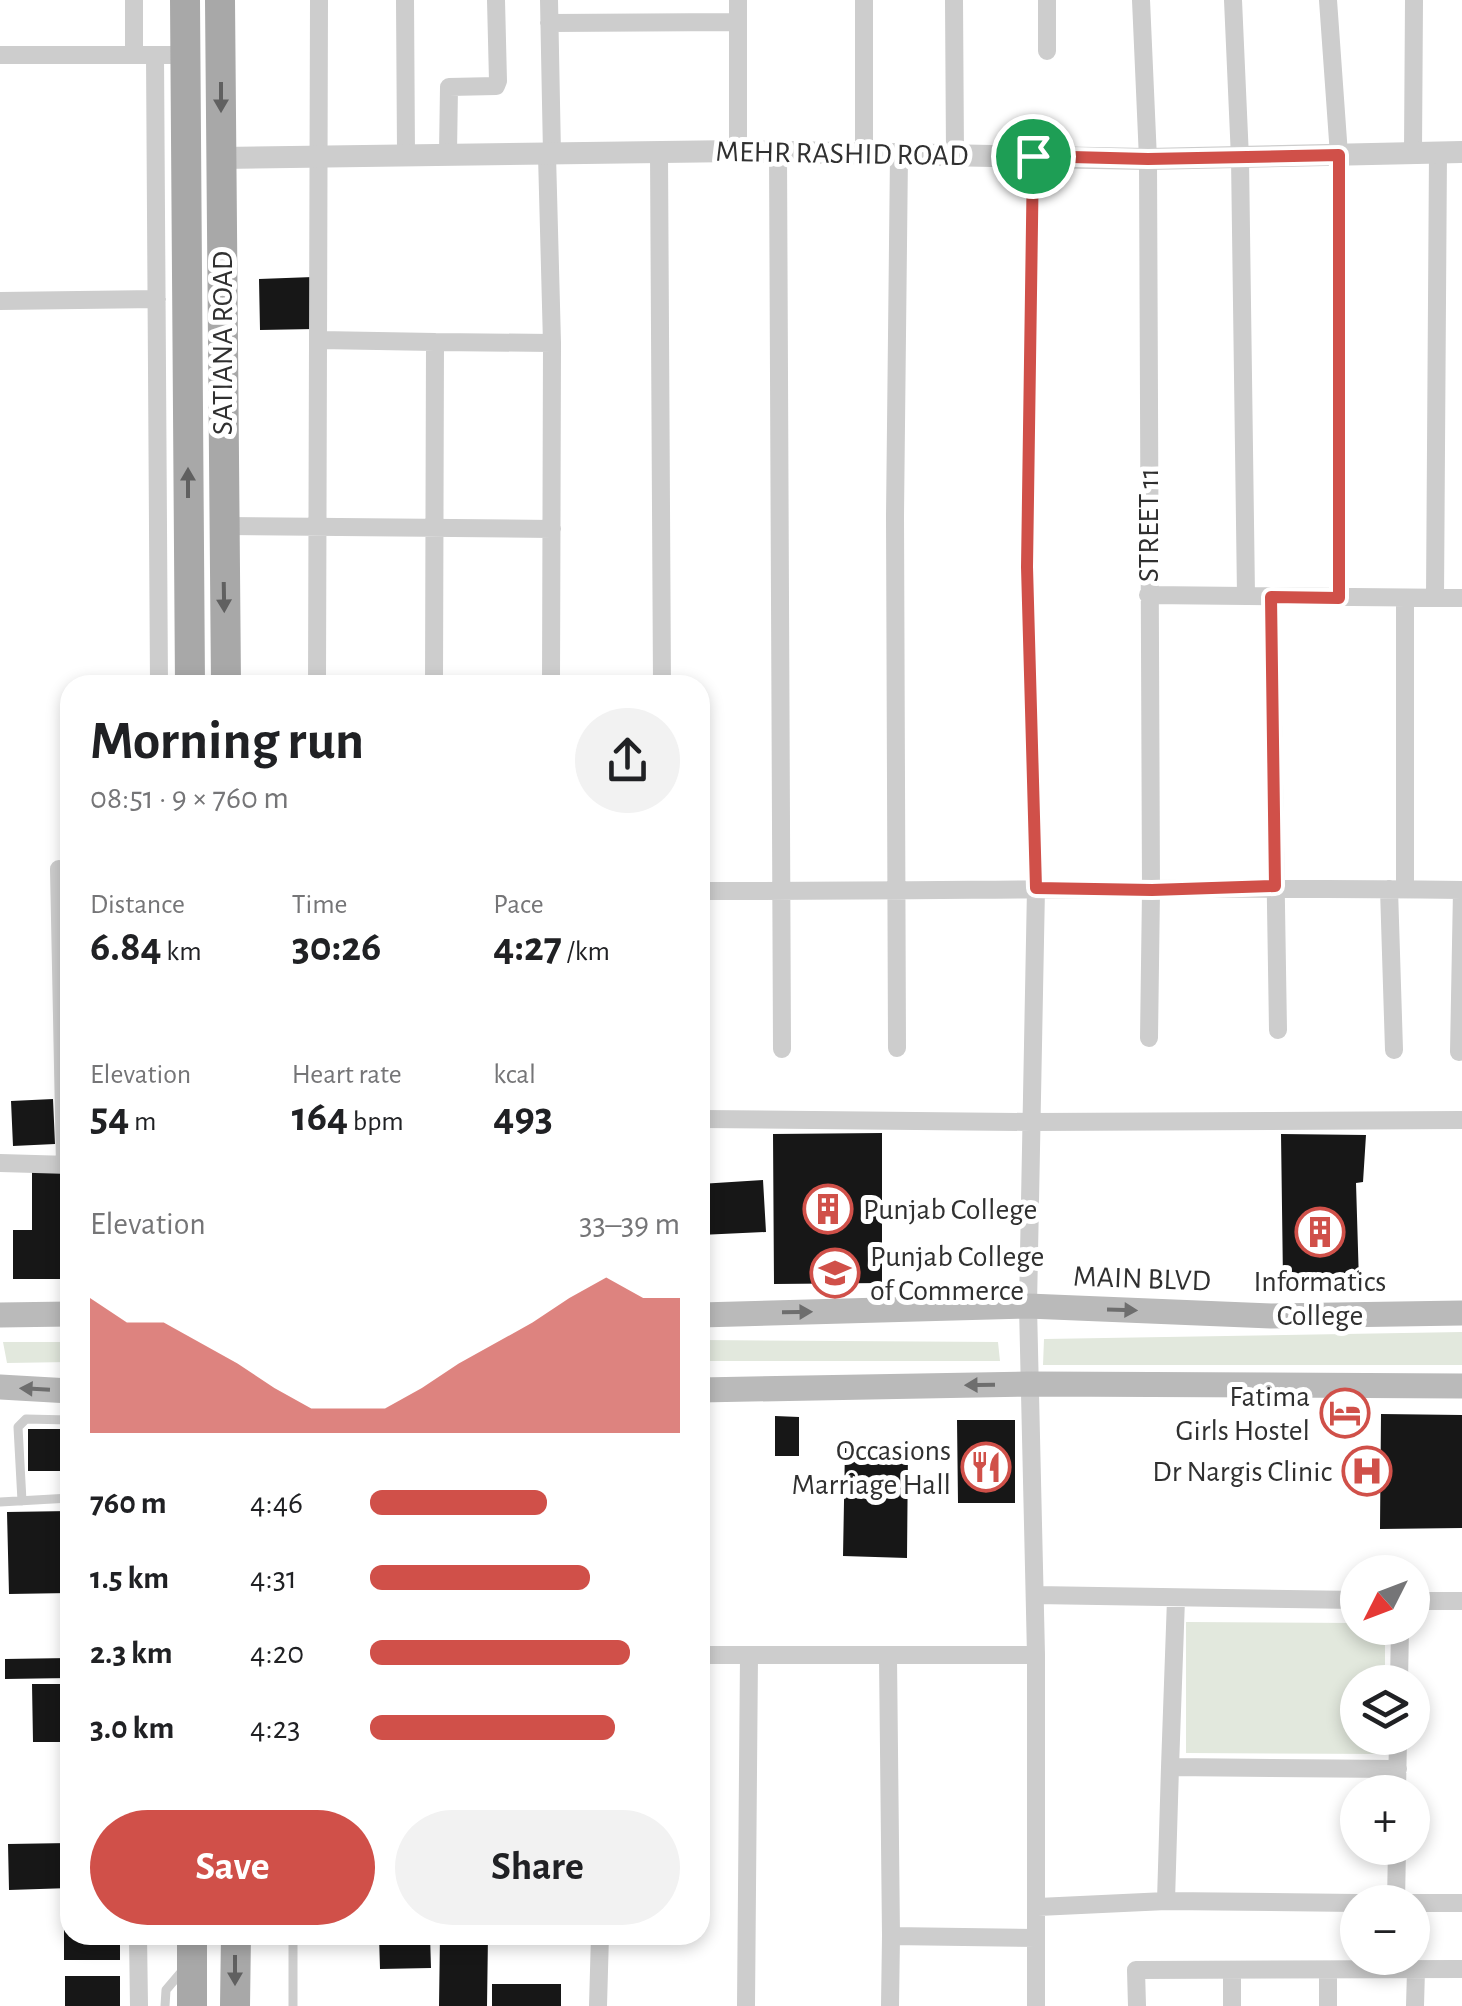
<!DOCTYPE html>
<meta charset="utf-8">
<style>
:root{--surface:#fff;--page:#f2f2f2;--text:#202124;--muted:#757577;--accent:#d05049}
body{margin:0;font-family:"Alegreya Sans",sans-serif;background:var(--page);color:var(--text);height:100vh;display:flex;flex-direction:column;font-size:38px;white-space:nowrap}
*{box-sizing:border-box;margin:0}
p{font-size:32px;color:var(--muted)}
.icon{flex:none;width:55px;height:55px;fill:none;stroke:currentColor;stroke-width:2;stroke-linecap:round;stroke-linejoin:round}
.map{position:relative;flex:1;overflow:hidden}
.side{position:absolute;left:60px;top:675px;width:650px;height:1270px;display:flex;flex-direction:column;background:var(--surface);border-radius:30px;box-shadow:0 5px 15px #0003}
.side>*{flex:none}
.needle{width:65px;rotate:228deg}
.fabs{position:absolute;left:1340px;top:1555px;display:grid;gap:20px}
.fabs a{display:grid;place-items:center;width:90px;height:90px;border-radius:50%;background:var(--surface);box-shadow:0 5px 15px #0003;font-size:50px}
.pin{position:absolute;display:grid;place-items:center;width:85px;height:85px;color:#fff;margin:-42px;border:5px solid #fff;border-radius:50%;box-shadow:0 2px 10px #0007}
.round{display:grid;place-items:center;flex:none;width:105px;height:105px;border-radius:52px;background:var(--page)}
.headline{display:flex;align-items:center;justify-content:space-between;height:170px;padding:0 30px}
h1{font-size:55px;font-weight:600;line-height:75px}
.figures{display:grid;grid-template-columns:repeat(3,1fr);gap:15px;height:170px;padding:10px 30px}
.figures div{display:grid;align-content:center}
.figures b{font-size:42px;font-weight:600}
.figures small{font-size:28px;font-weight:400}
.figures p{font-size:28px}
.chart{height:280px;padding:20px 30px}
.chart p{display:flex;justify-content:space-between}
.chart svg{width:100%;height:180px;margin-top:10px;fill:var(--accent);opacity:.7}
.button{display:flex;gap:20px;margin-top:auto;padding:20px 30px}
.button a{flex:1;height:115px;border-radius:60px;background:var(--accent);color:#fff;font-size:40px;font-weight:600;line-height:115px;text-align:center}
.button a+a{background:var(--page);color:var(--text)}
ul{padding:0 30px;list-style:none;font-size:32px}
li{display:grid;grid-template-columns:160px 120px 1fr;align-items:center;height:75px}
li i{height:25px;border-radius:12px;background:var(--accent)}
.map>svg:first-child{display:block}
</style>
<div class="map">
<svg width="1462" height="2006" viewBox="0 0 1462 2006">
<rect width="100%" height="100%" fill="#fff"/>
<!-- green -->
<path fill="#e2e8dd" d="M1462 1332V1365H1043L1044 1339Z
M700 1340 998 1342 1000 1361H700Z
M3 1342H70V1362L7 1363Z
M1186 1622 1357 1623 1358 1628H1385V1682H1358V1738H1385V1754L1186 1753Z"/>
<!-- building -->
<path fill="#171717" d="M313 277 314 329 260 330 259 279Z
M53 1099 55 1144 13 1146 11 1101Z
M882 1133V1283L774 1284 773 1134Z
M1281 1134 1366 1135 1363 1182 1356 1183 1359 1282 1283 1281Z
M32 1172H70V1279H13V1230H32Z
M763 1180 766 1232 700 1235V1184Z
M700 1405H708L709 1436 700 1437Z
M1381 1414 1462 1415V1528L1380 1529Z
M775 1416 799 1417V1456H775Z
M957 1420H1015V1503H958Z
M28 1429H70V1471H28Z
M845 1448 908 1449 907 1558 843 1556Z
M70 1511V1593L9 1594 7 1512Z
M70 1658V1678L5 1679V1659Z
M32 1684H70V1742H33Z
M70 1843V1888L9 1890 8 1844Z
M64 1927H70V1935H120V1960H64Z
M379 1935H430L431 1968 380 1969Z
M440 1935H488L487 2006H439Z
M65 1976H120V2006H65Z
M492 1984H561V2006H492Z"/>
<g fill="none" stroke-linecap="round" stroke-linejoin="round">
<!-- service -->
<path stroke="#cdcdcd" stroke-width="9" d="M22 1501 18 1427 26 1419 70 1420
M0 1502 70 1498
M293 1935V2006
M165 2006 166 1990 183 1970"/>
<!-- minor -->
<path stroke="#cdcdcd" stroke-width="18" d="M134 0V55
M405 0 406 153
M549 0 552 154
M864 0V154
M954 0 955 154
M1141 0 1148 159 1151 891 1149 1038
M1233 0 1240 158 1246 595
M1328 0 1339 155V597
M549 23 738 22
M1047 51V0
M0 55H185
M155 55 159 685
M738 151V0
M1413 151 1414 0
M778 152 782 1049
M448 153 449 87 496 86 498 81 496 0
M659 153 662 685
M547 155 552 343 551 685
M1033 156 1027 567 1036 888 1028 1306 1036 1655
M0 301 157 299
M320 340 435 342 434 685
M435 342 552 343
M223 526 552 529
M1148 595 1462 598
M1271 597 1278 1030
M1405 598V889
M1435 598 1438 152
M317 685 319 0
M59 869 65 1165
M1389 889 1394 1050
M700 891C954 891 1208 886 1462 890
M897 1048 895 516 899 154
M1459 1052 1462 890
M700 1119 1031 1122 1462 1120
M0 1163 70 1165
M1035 1595 1358 1600
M1176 1599 1170 1767 1398 1769
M1412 1601H1462
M700 1655H749
M1399 1682 1400 1628
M1397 1792 1398 1738
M1166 1901 1170 1767
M1396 1902 1397 1848
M1412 1903H1462
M1038 1907 1166 1901 1358 1903
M138 1935 139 2006
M598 2006 600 1935
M746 2006 749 1655H1036V1938L891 1936 888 1657
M890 2006 891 1936
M1036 2006V1938
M1137 2006 1136 1970 1462 1969
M1232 2006V1970
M1328 2006V1970
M1415 2006 1416 1970"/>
<!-- tertiary -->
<path stroke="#cdcdcd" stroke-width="22" d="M221 158 738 151 1148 159 1462 152"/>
<!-- secondary -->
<path stroke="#bababa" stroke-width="25" d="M0 1315 70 1314
M700 1315 1028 1306 1271 1316 1462 1313
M0 1387 70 1391
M700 1390 1031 1384 1462 1386"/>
<!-- primary -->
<path stroke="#a8a8a8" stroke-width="30" d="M185 0 190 685
M220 0 226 685
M192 2006V1935
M235 2006 236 1935"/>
</g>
<!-- one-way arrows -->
<defs><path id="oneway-solid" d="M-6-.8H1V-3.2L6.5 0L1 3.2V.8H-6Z" transform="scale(2.5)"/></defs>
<g fill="#606060">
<use href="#oneway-solid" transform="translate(221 97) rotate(90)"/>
<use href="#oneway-solid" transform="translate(188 483) rotate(-90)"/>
<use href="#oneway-solid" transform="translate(224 597) rotate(89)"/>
<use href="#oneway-solid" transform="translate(235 1970) rotate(90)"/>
</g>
<g fill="#6e6e6e">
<use href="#oneway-solid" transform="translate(1122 1310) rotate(2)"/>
<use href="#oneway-solid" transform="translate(797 1312) rotate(-1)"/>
<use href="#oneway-solid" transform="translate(980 1385) rotate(179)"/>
<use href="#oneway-solid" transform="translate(35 1389) rotate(-177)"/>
</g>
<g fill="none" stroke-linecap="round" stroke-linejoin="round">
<!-- route casing -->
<g stroke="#fff" stroke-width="20">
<path id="route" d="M1339 155V598L1271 597 1275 886 1152 890 1036 888 1027 567 1033 156 1148 159Z"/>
</g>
<!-- route -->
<use href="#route" stroke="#d05049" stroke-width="12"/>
</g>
<!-- icons -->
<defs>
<g id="building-ring" transform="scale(2.5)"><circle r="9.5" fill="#fff" stroke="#d05049" stroke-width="1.5"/><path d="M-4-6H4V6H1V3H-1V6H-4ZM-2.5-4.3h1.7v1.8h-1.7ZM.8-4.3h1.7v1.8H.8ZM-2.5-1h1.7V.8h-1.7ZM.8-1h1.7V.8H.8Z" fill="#d05049"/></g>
<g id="university-ring" transform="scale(2.5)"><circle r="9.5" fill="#fff" stroke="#d05049" stroke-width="1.5"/><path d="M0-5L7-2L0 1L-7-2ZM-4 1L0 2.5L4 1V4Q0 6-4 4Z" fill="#d05049"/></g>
<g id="hotel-ring" transform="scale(2.5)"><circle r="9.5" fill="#fff" stroke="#d05049" stroke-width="1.5"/><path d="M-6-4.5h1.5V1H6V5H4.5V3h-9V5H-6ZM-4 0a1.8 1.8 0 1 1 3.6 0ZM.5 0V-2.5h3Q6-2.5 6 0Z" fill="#d05049"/></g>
<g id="restaurant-ring" transform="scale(2.5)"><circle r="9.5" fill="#fff" stroke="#d05049" stroke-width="1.5"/><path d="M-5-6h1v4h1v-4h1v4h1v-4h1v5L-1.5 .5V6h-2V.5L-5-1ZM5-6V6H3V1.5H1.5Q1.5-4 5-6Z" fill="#d05049"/></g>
<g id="hospital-ring" transform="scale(2.5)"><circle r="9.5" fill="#fff" stroke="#d05049" stroke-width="1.5"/><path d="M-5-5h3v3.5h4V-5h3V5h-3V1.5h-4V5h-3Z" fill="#d05049"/></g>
</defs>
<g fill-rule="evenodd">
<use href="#building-ring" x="828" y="1209"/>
<use href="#building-ring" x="1320" y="1232"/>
<use href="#university-ring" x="835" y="1273"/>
<use href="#hotel-ring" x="1345" y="1413"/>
<use href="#restaurant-ring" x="986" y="1467"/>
<use href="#hospital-ring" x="1367" y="1471"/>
</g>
<g text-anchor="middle" stroke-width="10" stroke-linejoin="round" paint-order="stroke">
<!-- street labels -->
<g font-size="30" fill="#303030" stroke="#fff">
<text transform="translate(842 153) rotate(1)" y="10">MEHR RASHID ROAD</text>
<text transform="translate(222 343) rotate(-90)" y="10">SATIANA ROAD</text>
<text transform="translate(1148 525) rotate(-90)" y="10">STREET 11</text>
<text transform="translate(1142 1278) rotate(2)" y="10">MAIN BLVD</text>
</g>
<!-- poi labels -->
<g font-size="30" fill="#303030" stroke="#fff" text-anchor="end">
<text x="863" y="1219" text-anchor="start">Punjab College</text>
<text x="870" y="1266" text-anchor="start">Punjab College<tspan x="870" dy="34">of Commerce</tspan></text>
<text x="1320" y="1291" text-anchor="middle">Informatics<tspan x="1320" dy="34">College</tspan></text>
<text x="1310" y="1406">Fatima<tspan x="1310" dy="34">Girls Hostel</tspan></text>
<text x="951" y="1460">Occasions<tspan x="951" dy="34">Marriage Hall</tspan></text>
<text x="1332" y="1481">Dr Nargis Clinic</text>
</g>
</g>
</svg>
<div class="fabs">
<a><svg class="needle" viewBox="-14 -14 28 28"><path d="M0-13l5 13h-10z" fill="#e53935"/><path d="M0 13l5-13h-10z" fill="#757577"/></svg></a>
<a><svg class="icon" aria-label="layers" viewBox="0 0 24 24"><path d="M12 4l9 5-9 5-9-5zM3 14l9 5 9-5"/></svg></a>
<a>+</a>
<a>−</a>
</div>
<div class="pin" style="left:1033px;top:156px;background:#1e9e55"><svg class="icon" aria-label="arrive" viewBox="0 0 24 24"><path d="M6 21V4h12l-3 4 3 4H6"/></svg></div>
<section class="side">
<div class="headline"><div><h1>Morning run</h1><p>08:51 · 9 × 760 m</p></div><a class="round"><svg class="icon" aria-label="share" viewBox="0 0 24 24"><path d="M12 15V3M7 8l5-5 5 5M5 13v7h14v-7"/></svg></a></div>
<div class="figures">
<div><p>Distance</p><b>6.84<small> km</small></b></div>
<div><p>Time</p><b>30:26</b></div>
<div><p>Pace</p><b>4:27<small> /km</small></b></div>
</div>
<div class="figures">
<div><p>Elevation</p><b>54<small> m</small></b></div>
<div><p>Heart rate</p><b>164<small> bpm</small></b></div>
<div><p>kcal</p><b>493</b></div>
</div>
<div class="chart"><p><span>Elevation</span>33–39 m</p>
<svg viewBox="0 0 160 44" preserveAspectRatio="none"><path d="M0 44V11L10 17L20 17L30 22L40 27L50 33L60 38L70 38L80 38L90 33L100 27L110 22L120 17L130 11L140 6L150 11L160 11V44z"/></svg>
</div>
<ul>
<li><b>760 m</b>4:46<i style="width:57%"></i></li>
<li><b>1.5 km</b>4:31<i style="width:71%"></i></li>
<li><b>2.3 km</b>4:20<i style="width:84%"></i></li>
<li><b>3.0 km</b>4:23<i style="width:79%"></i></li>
</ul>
<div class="button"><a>Save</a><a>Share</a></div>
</section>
</div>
